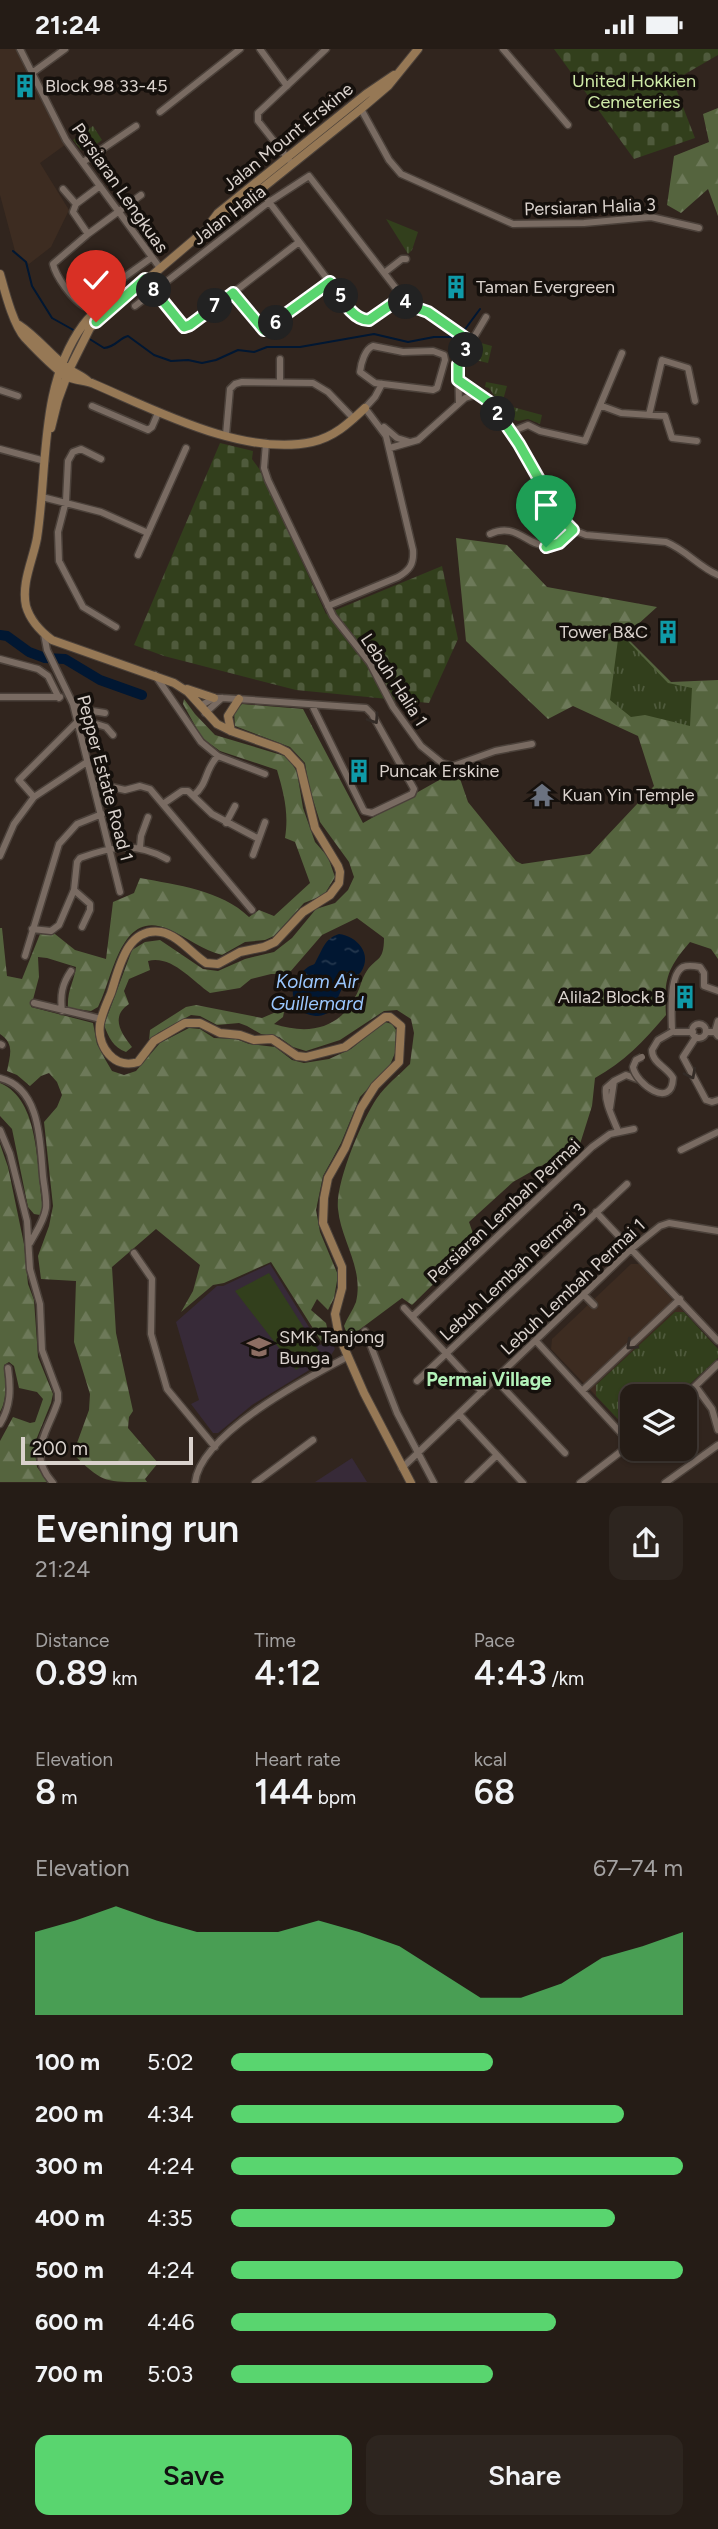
<!DOCTYPE html>
<meta charset="utf-8">
<style>
:root{--surface:#251c16;--page:#2d251f;--text:#f1f3f6;--muted:#a3a1a1;--line:#423a35;--accent:#59d56f}
body{margin:0;font-family:Figtree,sans-serif;background:var(--page);color:var(--text);height:100vh;display:flex;flex-direction:column;font-size:26px;white-space:nowrap}
*{box-sizing:border-box;margin:0}
p{font-size:23px;color:var(--muted)}
.icon{flex:none;width:38px;height:38px;fill:none;stroke:currentColor;stroke-width:2;stroke-linecap:round;stroke-linejoin:round}
.map{position:relative;height:1434px;overflow:hidden}
.drawer{display:flex;flex-direction:column;background:var(--surface);flex:1}
.drawer>*{flex:none}
.fabs{position:absolute;left:620px;top:1335px;display:grid;gap:14px}
.fabs a{display:grid;place-items:center;width:77px;height:77px;border-radius:14px;background:var(--surface);box-shadow:0 2px 5px #0004,0 0 0 2px var(--line);font-size:35px}
.scale{position:absolute;left:21px;bottom:18px;width:172px;box-sizing:border-box;padding-left:7px;border:4px solid #dad2cd;border-top:0;font-size:19px;line-height:24px;white-space:nowrap;color:#dad2cd;-webkit-text-stroke:5px #15100c;paint-order:stroke}
.pin{position:absolute;display:grid;place-items:center;width:60px;height:60px;color:#fff;margin:-72px -30px;border-radius:50% 50% 50% 0;rotate:-45deg;box-shadow:0 0 7px #0007}
.pin .icon{rotate:45deg}
.km{position:absolute;width:35px;height:35px;margin:-18px;border-radius:50%;background:#222;color:#fff;font-size:19px;line-height:35px;text-align:center}
.round{display:grid;place-items:center;flex:none;width:74px;height:74px;border-radius:14px;background:var(--page)}
.headline{display:flex;align-items:center;justify-content:space-between;height:119px;padding:0 35px}
h1{font-size:38px;font-weight:600;line-height:52px}
.stats{display:grid;grid-template-columns:repeat(3,1fr);gap:10px;height:119px;padding:7px 35px}
.stats div{display:grid;align-content:center}
.stats b{font-size:35px;font-weight:600}
.stats small{font-size:19px;font-weight:400}
.stats p{font-size:19px}
.chart{height:196px;padding:14px 35px}
.chart p{display:flex;justify-content:space-between}
.chart svg{width:100%;height:126px;margin-top:7px;fill:var(--accent);opacity:.7}
.button{display:flex;gap:14px;margin-top:auto;padding:14px 35px}
.button a{flex:1;height:80px;border-radius:14px;background:var(--accent);color:#111;font-size:28px;font-weight:600;line-height:80px;text-align:center}
.button a+a{background:var(--page);color:var(--text)}
ul{padding:0 35px;list-style:none;font-size:23px}
li{display:grid;grid-template-columns:112px 84px 1fr;align-items:center;height:52px}
li i{height:18px;border-radius:9px;background:var(--accent)}
.status{display:flex;justify-content:space-between;align-items:center;height:49px;padding:0 35px;background:var(--surface);direction:ltr}
.status svg{height:19px;fill:currentColor}
.map>svg:first-child{display:block}
</style>
<div class="status"><b>21:24</b><svg viewBox="0 0 49 12"><path d="M0 12V9h3v3zM5 12V6h3v6zM10 12V3h3v9zM15 12V0h3v12zM26 1h20v11H26zM47 4h2v5h-2z"/></svg></div>
<div class="map">
<svg width="718" height="1434" viewBox="0 0 718 1434">
<defs>
<pattern id="grass-dots" width="8" height="8" patternUnits="userSpaceOnUse" patternTransform="scale(1.75)"><rect width="8" height="8" fill="#323f1c"/><path d="M2 2h.1M6 6h.1" fill="none" stroke="#4f5a3c" stroke-width="1.8" stroke-linecap="round"/></pattern>
<pattern id="forest-firs" width="22" height="20" patternUnits="userSpaceOnUse" patternTransform="scale(1.75)"><rect width="22" height="20" fill="#55643e"/><path d="M5 1l3.5 6h-7zM16 11l3.5 6h-7z" fill="#6d7959"/></pattern>
<pattern id="cemetery-stones" width="16" height="16" patternUnits="userSpaceOnUse" patternTransform="scale(1.75)"><rect width="16" height="16" fill="#323f1c"/><path d="M2 7V4a2 2 0 0 1 4 0v3zM10 15v-3a2 2 0 0 1 4 0v3z" fill="#4f5a3c"/></pattern>
<pattern id="park-tufts" width="24" height="20" patternUnits="userSpaceOnUse" patternTransform="scale(1.75)"><rect width="24" height="20" fill="#323f1c"/><path d="M3 7l-1-3M5 7V3M7 7l1-3M15 17l-1-3M17 17v-4M19 17l1-3" fill="none" stroke="#4f5a3c"/></pattern>
<pattern id="water-ripples" width="26" height="14" patternUnits="userSpaceOnUse" patternTransform="scale(1.75)"><rect width="26" height="14" fill="#011732"/><path d="M2 4q2-2 4 0t4 0M15 11q2-2 4 0t4 0" fill="none" stroke="#25384e"/></pattern>
</defs>
<rect width="100%" height="100%" fill="#31251e"/>
<!-- built -->
<path fill="#3d2c21" d="M0 0H23L69 93 40 114 69 161 51 198 29 215 15 202 0 146Z
M631 1215H639L684 1263H675L596 1336V1347L551 1300 552 1290Z"/>
<!-- education -->
<path fill="#372a38" d="M270 1215 320 1296 331 1291 335 1300 329 1309 252 1356 218 1384H213L191 1355 199 1351 176 1273 217 1237H223Z
M352 1409 367 1433H315Z"/>
<!-- grass -->
<path fill="url(#grass-dots)" d="M481 294 492 297 488 314 471 310Z"/>
<!-- forest -->
<path fill="url(#forest-firs)" d="M718 59V167L708 140 681 164 667 156 674 107 709 93 703 65Z
M456 489 507 496 547 538 657 558 625 587 671 633 718 631V910L711 900 690 893C666 921 664 931 666 966 644 992 624 1013 595 1029L592 1057 580 1095 513 1133 469 1173 476 1193 412 1256 402 1249 359 1281 350 1293 344 1277C347 1269 353 1261 356 1253 364 1219 341 1192 338 1160 335 1134 362 1071 377 1049 386 1036 399 1026 410 1015L414 984 411 970 397 961 384 962 340 991 306 1002 293 998 279 988 261 985 247 977 239 974 217 976 200 967 191 966 158 984 149 992 150 981 186 958 196 956 262 969 276 963H284L283 968 274 975C312 987 343 979 359 940 361 935 362 930 365 925 375 907 384 915 384 889L357 869 322 886 290 923 282 925H271L251 930 240 939 210 944C192 932 172 906 148 912L150 921 129 930 124 942 129 955C110 968 121 984 132 998L126 1003C113 998 109 989 104 976L132 901 145 893 160 891 203 920 218 922 245 910 274 903 292 889 316 860 335 854 348 841 354 828 349 813 320 773 309 738 305 714 290 698 235 677 234 663 242 655 303 660 363 774 457 721 468 753 516 812 522 815 590 805 654 737 638 687 573 657 548 670 466 592Z
M184 650 195 665 215 686 288 708 297 723 303 759 315 793 328 808 335 828 324 846 304 854 274 887 265 891 245 893 222 906C202 901 187 888 168 880 120 859 113 930 98 958L91 962 68 959C67 941 74 933 76 918L47 909 38 908 39 928 31 958 93 974 97 995 105 1010 112 1022 124 1026 136 1022 160 994 189 979 200 980 214 989 236 990 249 995 275 998 292 1011 304 1014 329 1010 351 1000 385 973 392 975 396 981 395 1004 390 1016 360 1048 341 1094 323 1127 316 1161 320 1183 338 1226 334 1249 328 1261 317 1250 311 1261 326 1274 329 1287 321 1292 271 1213 224 1234 213 1236 181 1263 193 1242 200 1216 156 1180 112 1218 116 1284 133 1362 129 1368 128 1379 158 1414 145 1430 147 1433C104 1433 103 1434 73 1405L89 1361 90 1345 74 1293 76 1232 41 1230 38 1207 49 1177 53 1157 44 1073 57 1058 62 1046 57 1033 49 1024 41 1027 30 1037 17 1026 7 1022C10 1006 15 995 0 985V879H2L7 927 22 930 40 885H55L75 901 106 910 113 853 134 844 140 829C177 836 221 841 249 868L259 861 274 867 310 834 295 793 285 789C289 764 284 745 277 721L220 702 202 689 183 655Z
M0 1034C41 1051 36 1120 43 1158L40 1166 34 1165 28 1158 12 1080 0 1067Z
M0 1095 8 1118 24 1195 28 1235 34 1251 38 1308 53 1345 51 1354 34 1396 37 1418 48 1433H0V1392L13 1368 30 1374 35 1373 43 1350 37 1343 19 1339 14 1317 9 1313 4 1316C5 1333 8 1348 0 1363Z"/>
<!-- cemetery -->
<path fill="url(#cemetery-stones)" d="M554 0H718V6L673 32 695 89 634 110Z
M220 394 253 402 252 410 260 421 326 565 442 517 458 590 429 654 296 641 164 607 134 596Z"/>
<!-- park -->
<path fill="url(#park-tufts)" d="M93 77 102 91 87 102 81 101 73 91Z
M386 170 418 183 412 201 408 205Z
M486 333 507 337 503 351 505 356 542 366 540 375 528 370 518 372 510 369 489 339 485 338Z
M619 583 668 634 692 639 690 677 645 666 631 668 610 651Z
M106 714 111 725 110 734 97 730 94 722Z
M675 1263H684L718 1300V1309L677 1347 632 1348 630 1383 596 1347V1336Z"/>
<!-- garden -->
<path fill="#323f1c" d="M269 1224 320 1304 296 1321 235 1242Z"/>
<!-- water -->
<path fill="url(#water-ripples)" d="M339 885C357 887 373 905 361 923 356 929 350 931 345 936 335 947 338 965 318 967 311 967 304 965 299 959 287 945 294 928 308 918 313 915 314 917 316 912 323 900 324 890 339 885Z"/>
<g fill="none" stroke-linecap="round" stroke-linejoin="round">
<!-- stream -->
<path stroke="#011732" stroke-width="2" d="M13 202 26 213 32 237 52 269 77 283
M463 283 480 260
M88 289 104 299C116 298 119 289 128 287L154 306 171 312 188 311 202 314 216 311 238 301 254 303 267 298H300L374 285 408 293 434 288H457"/>
<!-- river -->
<path stroke="#011732" stroke-width="10" d="M0 586 7 587 29 603 45 609 65 610 100 631 142 646"/>
<!-- street casing -->
<g stroke="#4b413a" stroke-width="9">
<path id="street" d="M20 0 66 91 160 219
M260 0 287 37
M503 0 568 76
M32 24 65 0
M361 60 389 111 401 125 513 175 584 174 651 168 699 179
M160 63 240 0
M289 111 258 72V64L326 0
M83 113 136 77
M63 140 76 155
M260 141 356 268 363 271H369L402 248
M141 146 88 185 53 215C56 228 72 250 84 257L151 209
M88 185 73 163 76 155 100 137
M384 224 402 210H406
M145 230 184 278 190 277 299 193
M233 244 264 281 330 233
M135 257 269 153 309 127 408 255 428 263 471 293
M373 297 403 303 433 302 444 306 445 311 437 339 433 341 375 334 360 323C361 314 365 300 373 297Z
M458 331 491 354 519 395 561 469 573 481 586 486 666 493C686 501 699 518 718 526
M280 333V310
M0 341 18 347
M459 354 458 315 486 268
M92 357 148 381 152 378 158 364
M602 357 621 364 665 367 672 389 697 392
M649 366 662 311 688 319 695 352
M384 378 397 389 410 393
M511 383 528 376 540 382 585 392 622 304
M226 386 230 340 235 335 242 333 313 334 328 343 354 370
M266 394 264 419 268 431 333 567 370 614 393 658 421 697 442 714 453 717 495 702 532 695
M390 399 418 391 465 349 478 345
M0 400 45 412
M101 410 81 400 73 403 68 412 66 452 58 483 59 512 83 558 116 578
M42 448 101 463 148 484
M490 485C526 468 533 521 573 481
M138 506 186 399
M328 557 398 528C410 521 414 515 413 501L386 387 365 359 375 348 382 335
M44 585 47 601 73 655 120 843
M0 610 38 620 48 627 59 649
M155 626 201 693 218 707 265 725
M0 648H60
M73 655 86 661 105 664
M200 657 214 649H222L366 659 372 665 414 740 412 745 372 764 364 762 312 656
M205 664 222 649
M77 669 106 678 113 686
M94 734 125 741 140 737 150 740 252 861
M194 746C208 735 205 719 218 707
M34 748 19 731 77 673
M163 755 182 742H188L212 765 257 789
M226 774 235 757
M140 798 141 787 148 768
M253 806 265 773
M0 807 14 775 34 748 87 713
M74 841 90 855V861L82 878
M32 880 51 882 59 876 74 841 77 813 80 809C113 797 136 793 167 810
M25 907 59 795 77 775 102 765
M34 954 101 970
M62 962C60 946 62 935 71 922
M692 982a7 7 0 1 1 14 0a7 7 0 1 1-14 0Z
M693 983H672C672 969 668 926 683 918 688 916 695 917 700 918L704 924V937L718 942
M706 983H715L718 987
M715 983 718 972
M696 988 683 1008 706 1051 712 1053 718 1051
M0 995 2 996
M0 1029C41 1039 40 1094 43 1127 44 1137 47 1149 46 1159 44 1172 36 1183 30 1194
M614 1032 626 1026 637 1030
M610 1059 614 1032 606 1039C604 1053 613 1069 618 1082
M0 1081 10 1105 27 1172 30 1220 40 1255 42 1301 58 1344V1352C48 1384 26 1403 53 1434
M681 1101 718 1083
M596 1163 718 1292
M134 1204 152 1230 151 1285 167 1340 215 1398
M584 1246 594 1256
M404 1259 482 1343
M413 1267 592 1098 610 1085 634 1080
M365 1282 397 1364 434 1434
M536 1292 631 1395
M495 1330 565 1404
M417 1332 627 1135
M696 1338 712 1360 718 1381
M582 1342 680 1250
M684 1348 718 1315
M459 1365 523 1434
M0 1375C11 1357 11 1340 8 1319
M402 1419 630 1201 660 1177 669 1174 718 1182
M195 1434C200 1385 307 1329 347 1308
M255 1434 313 1391
M468 1434 497 1406
M580 1434 632 1394
M665 1434 718 1396"/>
</g>
<!-- secondary casing -->
<g stroke="#4b413a" stroke-width="10">
<path id="secondary" d="M209 176 218 164 366 45 394 26
M0 225C5 243 13 275 25 289 35 299 56 322 68 328 77 332 86 331 94 335 155 361 244 408 312 393 334 388 348 375 365 359
M131 242C114 249 94 261 83 276 39 336 48 418 37 489 33 511 21 534 26 557 30 571 40 582 52 591L174 634 188 643 217 675 231 682 279 699 287 703 300 717 315 779 338 817 340 823 339 834 330 846 303 863 275 893 264 898 240 903 218 915 206 914C192 905 178 886 161 883 126 878 119 920 111 944 107 954 102 964 100 975 97 997 114 1021 138 1013L154 992 185 974H200L220 984 240 986 254 991 272 990 297 1007 306 1008 345 998 385 968H390L401 977 399 1013 375 1037 361 1059 345 1099 328 1129 324 1149 323 1174 342 1218V1239L335 1265 339 1287 364 1344 411 1434
M19 276C36 287 49 304 65 317 73 324 82 326 89 333
M51 379 58 351 69 321 90 279 203 183 260 141 361 60 388 37 418 0
M187 640 214 649
M231 682 228 667 239 650"/>
</g>
<!-- street -->
<use href="#street" stroke="#796b62" stroke-width="6"/>
<!-- secondary -->
<use href="#secondary" stroke="#967855" stroke-width="8"/>
<!-- street-bridge casing -->
<g stroke="#4b413a" stroke-width="9" stroke-linecap="butt">
<path id="street-bridge" d="M642 1008 636 1011 633 1018C636 1035 672 1061 673 1029 667 1018 652 1014 652 1001L658 991 672 983"/>
</g>
<!-- street-bridge -->
<use href="#street-bridge" stroke="#796b62" stroke-width="6"/>
</g>
<!-- one-way arrows -->
<defs><path id="oneway-chevron" d="M-2-3.5L2.5 0L-2 3.5" fill="none" stroke-width="1.6" stroke-linecap="round" stroke-linejoin="round" transform="scale(1.75)"/></defs>
<g stroke="#332b26">
<use href="#oneway-chevron" transform="translate(374 670) rotate(56)"/>
<use href="#oneway-chevron" transform="translate(691 1025) rotate(63)"/>
<use href="#oneway-chevron" transform="translate(631 1296) rotate(137)"/>
</g>
<g fill="none" stroke-linecap="round" stroke-linejoin="round">
<!-- route casing -->
<g stroke="#fff" stroke-width="14">
<path id="route" d="M96 273 145 230 184 278 190 276 233 244 264 281 330 233C339 245 352 272 369 271L402 248 411 257 428 263 471 293 458 315V331L491 354 519 395 561 469 573 481 559 494 546 498"/>
</g>
<!-- route -->
<use href="#route" stroke="#59d56f" stroke-width="9"/>
</g>
<!-- icons -->
<defs>
<g id="building-bare" transform="scale(1.89)"><path d="M-4-6H4V6H1V3H-1V6H-4ZM-2.5-4.3h1.7v1.8h-1.7ZM.8-4.3h1.7v1.8H.8ZM-2.5-1h1.7V.8h-1.7ZM.8-1h1.7V.8H.8Z" fill="#0f9aa8" stroke="#15100c" stroke-width="2.5" paint-order="stroke"/></g>
<g id="temple-bare" transform="scale(1.89)"><path d="M0-6L5-2H3V0L6.5 2.5H4V6H1.5V3h-3V6H-4V2.5H-6.5L-3 0V-2H-5Z" fill="#6b7280" stroke="#15100c" stroke-width="2.5" paint-order="stroke"/></g>
<g id="school-bare" transform="scale(1.89)"><path d="M0-5L7-2L0 1L-7-2ZM-4 1L0 2.5L4 1V4Q0 6-4 4Z" fill="#8d6e63" stroke="#15100c" stroke-width="2.5" paint-order="stroke"/></g>
</defs>
<g fill-rule="evenodd">
<use href="#building-bare" x="25" y="37"/>
<use href="#building-bare" x="456" y="238"/>
<use href="#building-bare" x="668" y="583"/>
<use href="#building-bare" x="359" y="722"/>
<use href="#temple-bare" x="542" y="746"/>
<use href="#building-bare" x="685" y="948"/>
<use href="#school-bare" x="259" y="1298"/>
</g>
<g text-anchor="middle" stroke-width="7" stroke-linejoin="round" paint-order="stroke">
<!-- park labels -->
<g font-size="18" fill="#cfeaa8" stroke="#15100c">
<text x="634" y="38">United Hokkien<tspan x="634" dy="21">Cemeteries</tspan></text>
</g>
<!-- poi labels -->
<g font-size="18" fill="#dad2cd" stroke="#15100c" text-anchor="start">
<text x="45" y="43">Block 98 33-45</text>
<text x="476" y="244">Taman Evergreen</text>
<text x="648" y="589" text-anchor="end">Tower B&amp;C</text>
<text x="379" y="728">Puncak Erskine</text>
<text x="562" y="752">Kuan Yin Temple</text>
<text x="665" y="954" text-anchor="end">Alila2 Block B</text>
<text x="279" y="1294">SMK Tanjong<tspan x="279" dy="21">Bunga</tspan></text>
</g>
<!-- street labels -->
<g font-size="18" fill="#dad2cd" stroke="#15100c">
<text transform="translate(288 88) rotate(-39)" y="6">Jalan Mount Erskine</text>
<text transform="translate(120 139) rotate(55)" y="6">Persiaran Lengkuas</text>
<text transform="translate(590 158) rotate(-2)" y="6">Persiaran Halia 3</text>
<text transform="translate(229 166) rotate(-37)" y="6">Jalan Halia</text>
<text transform="translate(394 631) rotate(57)" y="6">Lebuh Halia 1</text>
<text transform="translate(105 729) rotate(75)" y="6">Pepper Estate Road 1</text>
<text transform="translate(504 1162) rotate(-43)" y="6">Persiaran Lembah Permai</text>
<text transform="translate(513 1223) rotate(-43)" y="6">Lebuh Lembah Permai 3</text>
<text transform="translate(573 1238) rotate(-43)" y="6">Lebuh Lembah Permai 1</text>
</g>
<!-- water labels -->
<g font-size="19" font-style="italic" fill="#9bc7fe" stroke="#15100c">
<text x="317" y="939">Kolam Air<tspan x="317" dy="22">Guillemard</tspan></text>
</g>
<!-- neighbourhood labels -->
<g font-size="19" font-weight="bold" fill="#b3f2b9" stroke="#15100c">
<text x="489" y="1337">Permai Village</text>
</g>
</g>
</svg>
<div class="fabs">
<a><svg class="icon" aria-label="layers" viewBox="0 0 24 24"><path d="M12 4l9 5-9 5-9-5zM3 14l9 5 9-5"/></svg></a>
</div>
<div class="scale">200 m</div>
<div class="pin" style="left:546px;top:498px;background:#1e9e55"><svg class="icon" aria-label="arrive" viewBox="0 0 24 24"><path d="M6 21V4h12l-3 4 3 4H6"/></svg></div>
<div class="pin" style="left:96px;top:273px;background:#d93025"><svg class="icon" aria-label="check" viewBox="0 0 24 24"><path d="M5 12l5 5 9-10"/></svg></div>
<b class="km" style="left:498px;top:365px">2</b>
<b class="km" style="left:466px;top:301px">3</b>
<b class="km" style="left:406px;top:253px">4</b>
<b class="km" style="left:341px;top:247px">5</b>
<b class="km" style="left:276px;top:274px">6</b>
<b class="km" style="left:215px;top:257px">7</b>
<b class="km" style="left:154px;top:241px">8</b>
</div>
<section class="drawer">
<div class="headline"><div><h1>Evening run</h1><p>21:24</p></div><a class="round"><svg class="icon" aria-label="share" viewBox="0 0 24 24"><path d="M12 15V3M7 8l5-5 5 5M5 13v7h14v-7"/></svg></a></div>
<div class="stats">
<div><p>Distance</p><b>0.89<small> km</small></b></div>
<div><p>Time</p><b>4:12</b></div>
<div><p>Pace</p><b>4:43<small> /km</small></b></div>
</div>
<div class="stats">
<div><p>Elevation</p><b>8<small> m</small></b></div>
<div><p>Heart rate</p><b>144<small> bpm</small></b></div>
<div><p>kcal</p><b>68</b></div>
</div>
<div class="chart"><p><span>Elevation</span>67–74 m</p>
<svg viewBox="0 0 160 44" preserveAspectRatio="none"><path d="M0 44V15L10 11L20 6L30 11L40 15L50 15L60 15L70 11L80 15L90 20L100 29L110 38L120 38L130 33L140 24L150 20L160 15V44z"/></svg>
</div>
<ul>
<li><b>100 m</b>5:02<i style="width:58%"></i></li>
<li><b>200 m</b>4:34<i style="width:87%"></i></li>
<li><b>300 m</b>4:24<i style="width:100%"></i></li>
<li><b>400 m</b>4:35<i style="width:85%"></i></li>
<li><b>500 m</b>4:24<i style="width:100%"></i></li>
<li><b>600 m</b>4:46<i style="width:72%"></i></li>
<li><b>700 m</b>5:03<i style="width:58%"></i></li>
</ul>
<div class="button"><a>Save</a><a>Share</a></div>
</section>
